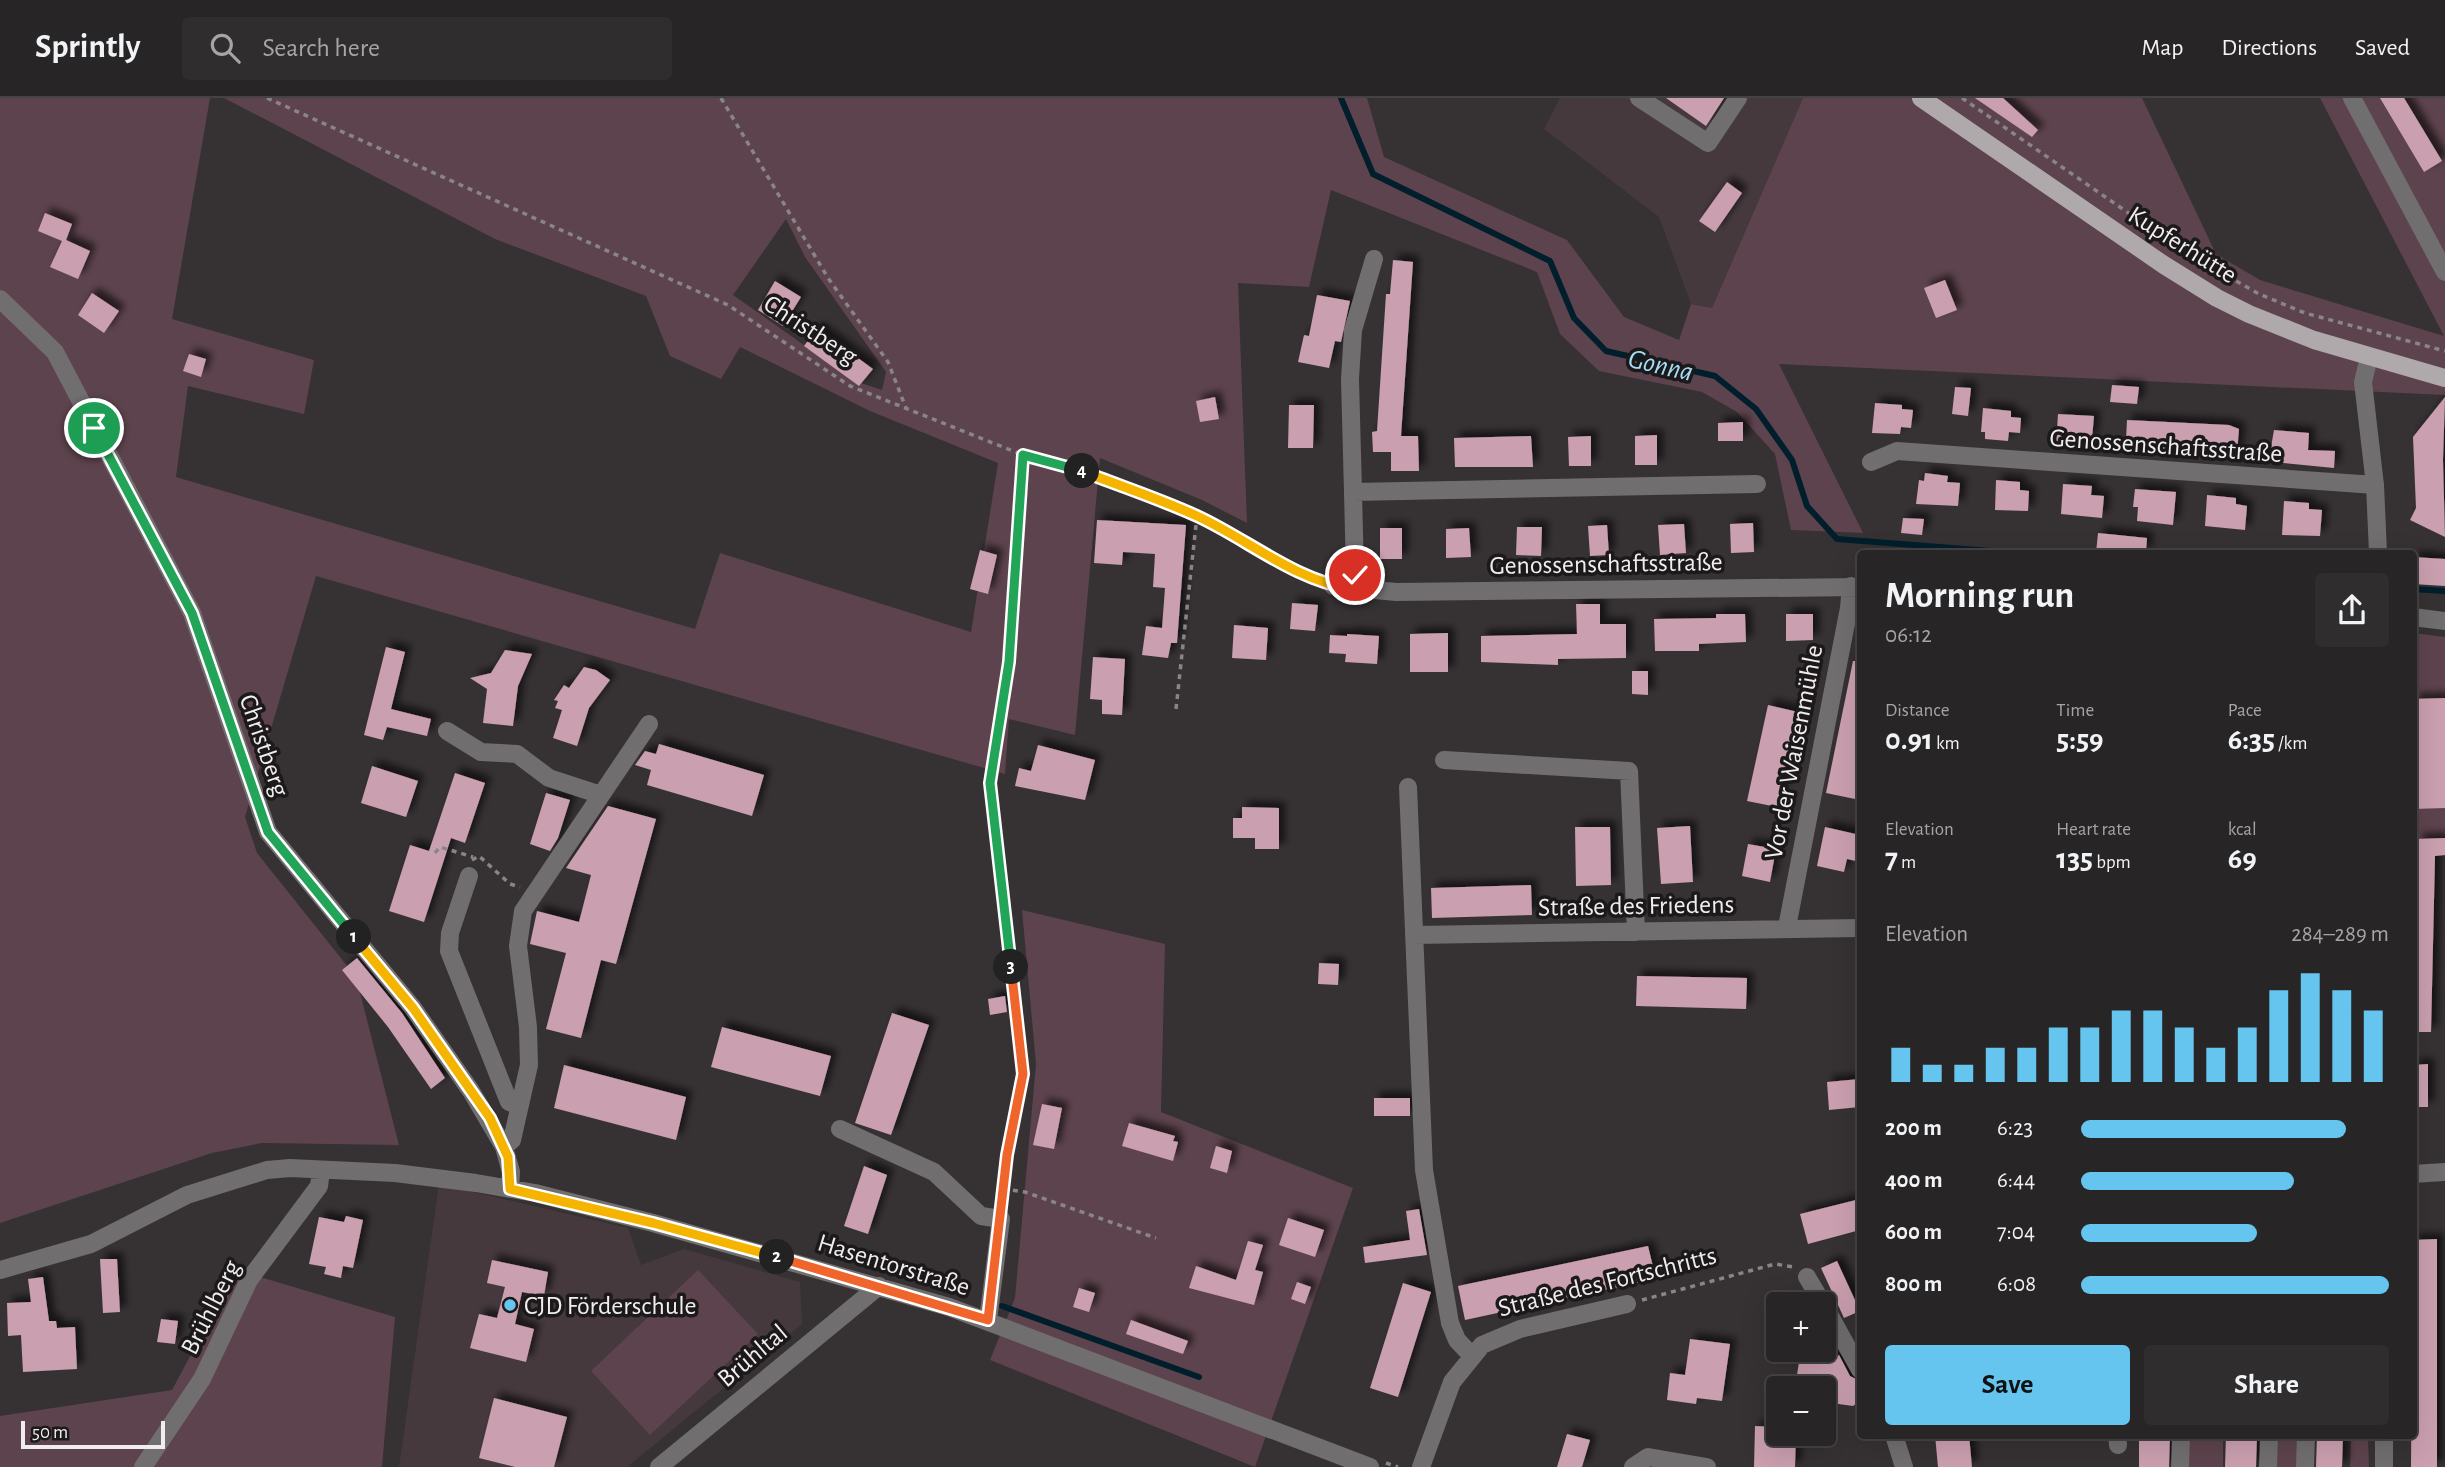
<!DOCTYPE html>
<meta charset="utf-8">
<style>
:root{--surface:#282526;--page:#302d2e;--text:#f1f3f6;--muted:#a5a5a7;--line:#444243;--accent:#65c5ee}
body{margin:0;font-family:"Alegreya Sans",sans-serif;background:var(--page);color:var(--text);height:100vh;display:flex;flex-direction:column;font-size:26px;white-space:nowrap}
*{box-sizing:border-box;margin:0}
p{font-size:23px;color:var(--muted)}
.icon{flex:none;width:38px;height:38px;fill:none;stroke:currentColor;stroke-width:2;stroke-linecap:round;stroke-linejoin:round}
.map{position:relative;flex:1;overflow:hidden}
.details{position:absolute;left:1857px;top:452px;width:560px;height:889px;display:flex;flex-direction:column;background:var(--surface);border-radius:7px;box-shadow:0 7px 28px #0002,0 0 0 2px var(--line)}
.details>*{flex:none}
.buttons{position:absolute;left:1766px;top:1194px;display:grid;gap:14px}
.buttons a{display:grid;place-items:center;width:70px;height:70px;border-radius:7px;background:var(--surface);box-shadow:0 7px 28px #0002,0 0 0 2px var(--line);font-size:35px}
.scale{position:absolute;left:21px;bottom:18px;width:144px;box-sizing:border-box;padding-left:7px;border:4px solid #f1edef;border-top:0;font-size:19px;line-height:24px;white-space:nowrap;color:#f1edef;-webkit-text-stroke:5px #1c191a;paint-order:stroke}
.pin{position:absolute;display:grid;place-items:center;width:60px;height:60px;color:#fff;margin:-30px;border:4px solid #fff;border-radius:50%;box-shadow:0 2px 7px #0007}
.km{position:absolute;width:35px;height:35px;margin:-18px;border-radius:50%;background:#222;color:#fff;font-size:19px;line-height:35px;text-align:center}
.round{display:grid;place-items:center;flex:none;width:74px;height:74px;border-radius:7px;background:var(--page)}
.summary{display:flex;align-items:center;justify-content:space-between;height:119px;padding:0 28px}
h1{font-size:38px;font-weight:700;line-height:52px}
.figures{display:grid;grid-template-columns:repeat(3,1fr);gap:10px;height:119px;padding:7px 28px}
.figures div{display:grid;align-content:center}
.figures b{font-size:30px;font-weight:700}
.figures small{font-size:19px;font-weight:400}
.figures p{font-size:19px}
.chart{height:196px;padding:14px 28px}
.chart p{display:flex;justify-content:space-between}
.chart svg{width:100%;height:126px;margin-top:7px;stroke:var(--accent);stroke-width:6}
.action{display:flex;gap:14px;margin-top:auto;padding:14px 28px}
.action a{flex:1;height:80px;border-radius:7px;background:var(--accent);color:#111;font-size:28px;font-weight:700;line-height:80px;text-align:center}
.action a+a{background:var(--page);color:var(--text)}
ul{padding:0 28px;list-style:none;font-size:23px}
li{display:grid;grid-template-columns:112px 84px 1fr;align-items:center;height:52px}
li i{height:18px;border-radius:9px;background:var(--accent)}
header{display:flex;align-items:center;gap:42px;box-sizing:border-box;height:98px;padding:0 35px;background:var(--surface);border-bottom:2px solid var(--line)}
header strong{font-size:33px}
nav{display:flex;gap:38px;margin-inline-start:auto;font-size:24px}
.search{width:490px;height:63px;background:var(--page);display:flex;align-items:center;gap:18px;box-sizing:border-box;padding:0 24px;border-radius:7px;color:var(--muted);font-size:26px}
.map>svg:first-child{display:block}
</style>
<header>
<strong>Sprintly</strong>
<div class="search"><svg class="icon" aria-label="search" viewBox="0 0 24 24"><circle cx="10" cy="10" r="6"/><path d="M15 15l6 6"/></svg>Search here</div>
<nav><a>Map</a><a>Directions</a><a>Saved</a></nav>
</header>
<div class="map">
<svg width="2445" height="1369" viewBox="0 0 2445 1369">
<defs>
<filter id="shadow"><feDropShadow dx="6" dy="-6" stdDeviation="3.5" flood-color="#0009"/></filter>
</defs>
<rect width="100%" height="100%" fill="#363133"/>
<!-- built -->
<path fill="#45393d" d="M1560 0H1803L1712 210 1691 206 1659 119 1544 31Z
M439 1086 628 1130 641 1167 684 1151 800 1184 802 1226 627 1369H399Z"/>
<!-- green -->
<path fill="#5d434d" fill-rule="evenodd" d="M0 0H210L172 221 314 262 304 316 188 288 176 379 695 531 720 455 971 534 998 365 870 313 740 249 721 281 670 258 646 198 495 141 224 0H1367L1384 59 1567 142 1624 219 1679 242 1691 206 1712 210 1803 0H2142L2216 156 2260 182 2444 238 2320 0H2445V297L1779 266 1863 435 1791 432 1775 356 1737 314 1702 294 1599 273 1560 236 1537 174 1331 92 1309 189 1238 185 1247 425 1202 402 1100 360 1075 637 1009 621 1005 676 316 478 245 719 257 755 356 879 399 1047 262 1045 212 1055 0 1125ZM786 121 805 159 886 274 882 292 855 283 733 197Z
M2413 535 2445 539V750L2413 752Z
M1022 812 1165 846 1161 1014 1353 1090 1255 1369 990 1262 1015 1200 1036 966Z
M236 1172 395 1219 382 1369H0V1318L172 1292Z
M698 1172 758 1236 650 1337 591 1273Z
M2187 1337H2223V1369H2186Z
M2274 1337H2302V1369H2274Z
M2351 1340H2368L2369 1369H2350Z"/>
<g fill="none" stroke-linecap="round" stroke-linejoin="round">
<!-- stream -->
<path stroke="#001e2b" stroke-width="6" d="M1341 0 1373 76 1550 163 1574 220 1606 253 1715 278 1756 311 1792 362 1807 408 1837 441 2016 455
M2413 491 2445 493
M1002 1208 1199 1279"/>
</g>
<!-- building -->
<path fill="#ca9faf" filter="url(#shadow)" d="M1666 0H1724L1706 28Z
M1975 0H2003L2038 32 2032 39Z
M2380 0H2404L2442 63 2424 74Z
M1727 84 1742 95 1715 134 1699 123Z
M45 115 72 126 66 142 90 153 78 181 50 169 62 143 38 133Z
M1393 162 1413 164 1401 338H1418L1419 373H1391V354H1373L1372 334 1377 333 1386 196H1390Z
M1945 182 1957 212 1936 220 1924 190Z
M775 183 801 199 783 228 758 212Z
M92 195 119 213 104 235 78 217Z
M1317 197 1350 203 1341 244 1335 243 1329 270 1298 264 1304 237 1309 238Z
M817 230 873 271 859 288 804 248Z
M189 256 206 261 201 279 183 273Z
M2112 287 2139 289 2137 306 2110 304Z
M1955 289 1971 290 1968 318 1952 316Z
M1215 299 1219 321 1200 324 1196 303Z
M2445 299 2443 362 2445 439 2410 422 2416 410 2413 339Z
M1875 305 1902 307V311L1913 312 1911 330 1901 329 1900 336 1872 335Z
M1289 307H1314L1313 350H1288Z
M1983 310 2011 313V319L2021 320 2020 335 2009 334 2008 343 1985 341V334H1981Z
M2058 316 2094 318 2092 341 2082 340 2081 350 2056 348Z
M2127 322 2229 327 2239 331 2237 355 2226 354V361L2193 359V354L2130 351 2131 343 2126 342Z
M1743 324V343H1718V325Z
M2274 332 2309 335 2308 352 2335 353 2334 370 2273 364V355H2270Z
M1657 337V367H1635V338Z
M1531 338 1533 369H1455L1454 340Z
M1591 338V368H1569L1568 339Z
M1925 375 1948 378 1947 384 1960 385 1958 408 1916 406 1919 382 1924 383Z
M1996 382 2020 384V392L2029 393 2028 413 1995 412Z
M2063 386 2092 388 2091 397 2104 398 2102 420 2061 416Z
M2135 391 2176 394 2173 427 2137 423 2138 409H2133Z
M2207 397 2236 400V406L2247 408 2245 432 2205 428Z
M2284 403 2309 405V411L2322 412 2320 438 2282 437Z
M1903 420 1924 421 1922 437 1901 435Z
M1097 422 1186 427 1177 545H1171L1168 560 1142 557 1146 528 1162 530 1165 490 1153 489 1155 456 1123 454 1122 467 1094 465Z
M1753 425 1754 454 1731 455 1730 426Z
M1684 426 1686 455 1660 457 1658 427Z
M1607 427 1609 457 1590 458 1588 428Z
M1517 429H1542L1541 458 1516 457Z
M1380 430H1402V461H1380Z
M1469 430 1471 459 1446 460V431Z
M2098 435 2147 440 2146 455H2096Z
M980 452 997 457 988 496 970 491Z
M2413 459 2445 461V488L2413 486Z
M1292 505 1318 507 1315 533 1290 531Z
M1576 506H1600V526H1626V560L1558 561V567L1481 564V538L1577 536Z
M1716 516H1745L1746 544 1699 546V553H1655L1654 521 1716 520Z
M1786 516H1813V542L1786 543Z
M1234 527 1268 530 1266 562 1232 560Z
M1448 535V574H1410V536Z
M1347 536 1379 538 1377 566 1345 564 1346 556 1329 555 1330 537 1347 538Z
M386 549 405 554 391 611 431 621 427 638 387 629 383 642 364 637Z
M505 552 532 556 518 588 513 628 483 625 487 591 470 580 491 575Z
M1093 559 1125 561 1122 617 1102 616V602L1090 601Z
M1853 563H1860V676L1855 701 1826 695Z
M584 569 596 572 610 582 589 610 577 648 553 640 562 612 555 610 558 603 554 602 564 587 569 590Z
M1632 573H1648V597L1632 596Z
M2445 600V710L2413 711V601Z
M1768 607 1798 614 1777 709 1747 703Z
M659 646 764 677 752 718 647 687 651 672 635 667 645 653 656 656Z
M1038 647 1095 662 1085 702 1015 688 1019 670 1031 673Z
M372 668 418 683 406 719 361 705Z
M455 675 485 685 465 745 451 740 424 824 389 813 410 747 429 753Z
M546 695 570 702 558 740 550 753 530 746Z
M608 708 656 721 616 866 601 862 581 940 546 931 566 855 530 846 537 813 579 824 591 777 566 770Z
M1242 709 1279 710V751H1255V740H1233V720H1242Z
M1690 728 1693 784 1661 786 1657 730Z
M1575 729H1610L1611 787 1576 788Z
M1825 729 1860 737V764L1847 761 1844 774 1817 768Z
M2445 740V757L2435 758 2431 934H2413V768H2417V741Z
M1748 746 1776 751 1770 784 1742 778Z
M1531 787 1532 817 1432 820 1431 790Z
M357 860 402 915 445 980 431 991 388 929 342 872Z
M1319 865 1339 866 1338 887 1318 886Z
M1637 878 1747 880 1746 911 1636 908Z
M1005 898 1007 914 990 917 988 901Z
M892 915 929 927 891 1037 855 1025Z
M722 929 831 958 820 998 711 969Z
M2428 966V1009H2413V967Z
M564 967 686 999 676 1042 554 1010Z
M1860 981V1009L1829 1012 1827 984Z
M1374 1000H1410V1018H1374Z
M1042 1006 1062 1010 1054 1051 1033 1047Z
M1129 1025 1175 1038 1173 1043 1178 1044 1173 1063 1122 1048Z
M1216 1048 1232 1053 1227 1075 1210 1070Z
M864 1068 887 1077 868 1136 844 1128Z
M1860 1101V1132L1808 1146 1800 1116Z
M1419 1111 1427 1157 1365 1165 1363 1149 1410 1142 1406 1113Z
M346 1118 363 1122 353 1170 343 1168 341 1180 324 1176 326 1169 309 1166 319 1119 344 1124Z
M1288 1120 1324 1132 1315 1159 1279 1147Z
M2437 1141V1369H2411L2413 1142Z
M1248 1143 1263 1147 1255 1172 1263 1174 1254 1207 1189 1190 1196 1168 1236 1182Z
M1648 1148 1656 1181 1465 1222 1458 1188Z
M100 1161H117L120 1214 103 1215Z
M492 1162 548 1174 544 1198 522 1194 515 1226 534 1231 526 1264 470 1250 479 1216 497 1220 505 1189 487 1185Z
M1837 1163 1860 1213 1844 1220 1821 1170Z
M43 1179 49 1223H56L57 1230 75 1229 77 1271 23 1274 21 1237 8 1238 7 1205 31 1204 28 1181Z
M1297 1184 1311 1189 1305 1206 1291 1201Z
M1403 1185 1431 1194 1398 1299 1370 1290Z
M1079 1190 1095 1195 1089 1214 1073 1209Z
M161 1221 178 1223 175 1246 157 1244Z
M1131 1222 1188 1243 1183 1256 1126 1236Z
M1690 1241 1730 1246 1722 1303 1697 1300 1696 1306 1667 1302 1670 1275 1685 1277Z
M1801 1251H1831L1830 1262 1839 1257 1850 1278 1860 1283V1303L1853 1308 1824 1304V1290H1795Z
M494 1300 567 1319 554 1369H515L479 1360Z
M1755 1328 1778 1329V1335H1796L1795 1369H1754Z
M1567 1336 1590 1342 1582 1369H1557Z
M1935 1337H1969L1972 1369H1938Z
M2139 1337H2170L2169 1369H2139Z
M2226 1337H2257L2256 1369H2225Z
M2317 1337H2343L2342 1369H2316Z"/>
<g fill="none" stroke-linecap="round" stroke-linejoin="round">
<!-- path -->
<path stroke="#898587" stroke-width="3.5" stroke-dasharray="5 5" stroke-linecap="butt" d="M267 0 728 207 850 288 1023 357 1060 365 1197 418 1319 482
M721 0 828 180 888 264 906 310
M1962 0 2185 154 2259 196 2305 215 2445 253
M1176 611 1197 418
M435 755 440 749 473 759
M472 762 479 758 510 786 520 789
M1003 1091 1025 1094 1156 1140
M1002 1105 1023 967 992 722 990 685 1009 564 1023 357
M1642 1202 1775 1166 1794 1169
M2343 1338H2366
M1386 1365 1398 1369"/>
<!-- minor -->
<path stroke="#716e6f" stroke-width="18" d="M1639 0 1708 45 1738 0
M2352 0 2445 174
M0 201 55 254 192 515 268 734 413 910 471 993 504 1049 511 1074 510 1091
M2369 259 2363 284 2375 387 2378 455
M1871 364 1897 353 2375 387
M1353 394 1350 281 1353 232 1374 161
M1333 488 1396 494 1860 489
M1352 490 1355 477 1353 394 1757 386
M2413 519 2445 523
M447 633 481 654 517 656 549 680 601 697
M1444 662 1629 673 1636 834
M1408 689 1424 1072 1450 1225 1457 1242 1471 1257
M469 778 450 835 449 853 509 1004 519 1008
M1787 829 1849 510 1851 488
M1414 837 1860 830
M840 1031 934 1074 981 1118 1001 1121 988 1222
M504 1049 512 1042 529 967 528 929 518 848 523 813 649 626
M2413 1076 2445 1074
M0 1172 91 1146 187 1097 267 1072 290 1070 395 1075 476 1085 535 1095 653 1125 949 1209 1370 1369
M1807 1179 1823 1206
M1824 1207 1860 1272
M1894 1337 1904 1369
M2117 1337 2118 1347
M2384 1337V1369
M143 1369 202 1281 249 1182 319 1088 321 1073
M659 1369 879 1188
M1421 1369 1452 1284 1482 1247 1520 1231 1627 1206
M1633 1369 1648 1359 1707 1369
M2180 1369 2181 1337
M2268 1369 2269 1337
M2305 1369 2306 1337"/>
<!-- major -->
<path stroke="#afa9ab" stroke-width="18" d="M1921 0 2164 167 2217 200 2249 216 2314 242 2445 280"/>
</g>
<g fill="none" stroke-linecap="round" stroke-linejoin="round">
<!-- split-1 casing -->
<g stroke="#fff" stroke-width="14">
<path id="split-1" d="M94 330 192 515 268 734 354 839"/>
</g>
<!-- split-2 casing -->
<g stroke="#fff" stroke-width="14">
<path id="split-2" d="M354 839 413 910 490 1020 508 1059 510 1091 653 1125 777 1159"/>
</g>
<!-- split-3 casing -->
<g stroke="#fff" stroke-width="14">
<path id="split-3" d="M777 1159 988 1222 1007 1057 1023 976 1011 869"/>
</g>
<!-- split-4 casing -->
<g stroke="#fff" stroke-width="14">
<path id="split-4" d="M1011 869 990 685 1009 564 1023 357 1082 373"/>
</g>
<!-- split-5 casing -->
<g stroke="#fff" stroke-width="14">
<path id="split-5" d="M1082 373C1120 388 1160 401 1197 418 1249 442 1294 482 1352 491L1355 477"/>
</g>
<!-- split-1 -->
<use href="#split-1" stroke="#22a559" stroke-width="9"/>
<!-- split-2 -->
<use href="#split-2" stroke="#f5b400" stroke-width="9"/>
<!-- split-3 -->
<use href="#split-3" stroke="#f0652b" stroke-width="9"/>
<!-- split-4 -->
<use href="#split-4" stroke="#22a559" stroke-width="9"/>
<!-- split-5 -->
<use href="#split-5" stroke="#f5b400" stroke-width="9"/>
</g>
<!-- markers -->
<circle fill="#65c5ee" stroke="#1c191a" stroke-width="2.5" cx="510" cy="1207" r="7"/>
<g text-anchor="middle" stroke-width="7" stroke-linejoin="round" paint-order="stroke">
<!-- street labels -->
<g font-size="26" fill="#f1edef" stroke="#1c191a">
<text transform="translate(2183 146) rotate(32)" y="9">Kupferhütte</text>
<text transform="translate(811 231) rotate(33)" y="9">Christberg</text>
<text transform="translate(2166 347) rotate(4)" y="9">Genossenschaftsstraße</text>
<text transform="translate(1606 465) rotate(-1)" y="9">Genossenschaftsstraße</text>
<text transform="translate(265 647) rotate(71)" y="9">Christberg</text>
<text transform="translate(1793 654) rotate(-79)" y="9">Vor der Waisenmühle</text>
<text transform="translate(1636 807) rotate(-1)" y="9">Straße des Friedens</text>
<text transform="translate(894 1166) rotate(17)" y="9">Hasentorstraße</text>
<text transform="translate(1607 1183) rotate(-14)" y="9">Straße des Fortschritts</text>
<text transform="translate(210 1209) rotate(-63)" y="9">Brühlberg</text>
<text transform="translate(752 1257) rotate(-40)" y="9">Brühltal</text>
</g>
<!-- poi labels -->
<g font-size="26" fill="#f1edef" stroke="#1c191a" text-anchor="start">
<text x="524" y="1216">CJD Förderschule</text>
</g>
<!-- water labels -->
<g font-size="28" font-style="italic" fill="#a6def9" stroke="#1c191a">
<text transform="translate(1661 266) rotate(13)" y="10">Gonna</text>
</g>
</g>
</svg>
<div class="buttons">
<a>+</a>
<a>−</a>
</div>
<div class="scale">50 m</div>
<div class="pin" style="left:94px;top:330px;background:#1e9e55"><svg class="icon" aria-label="arrive" viewBox="0 0 24 24"><path d="M6 21V4h12l-3 4 3 4H6"/></svg></div>
<div class="pin" style="left:1355px;top:477px;background:#d93025"><svg class="icon" aria-label="check" viewBox="0 0 24 24"><path d="M5 12l5 5 9-10"/></svg></div>
<b class="km" style="left:354px;top:839px">1</b>
<b class="km" style="left:777px;top:1159px">2</b>
<b class="km" style="left:1011px;top:869px">3</b>
<b class="km" style="left:1082px;top:373px">4</b>
<section class="details">
<div class="summary"><div><h1>Morning run</h1><p>06:12</p></div><a class="round"><svg class="icon" aria-label="share" viewBox="0 0 24 24"><path d="M12 15V3M7 8l5-5 5 5M5 13v7h14v-7"/></svg></a></div>
<div class="figures">
<div><p>Distance</p><b>0.91<small> km</small></b></div>
<div><p>Time</p><b>5:59</b></div>
<div><p>Pace</p><b>6:35<small> /km</small></b></div>
</div>
<div class="figures">
<div><p>Elevation</p><b>7<small> m</small></b></div>
<div><p>Heart rate</p><b>135<small> bpm</small></b></div>
<div><p>kcal</p><b>69</b></div>
</div>
<div class="chart"><p><span>Elevation</span>284–289 m</p>
<svg viewBox="0 0 160 44" preserveAspectRatio="none"><path d="M5 44V32M15 44V38M25 44V38M35 44V32M45 44V32M55 44V25M65 44V25M75 44V19M85 44V19M95 44V25M105 44V32M115 44V25M125 44V12M135 44V6M145 44V12M155 44V19"/></svg>
</div>
<ul>
<li><b>200 m</b>6:23<i style="width:86%"></i></li>
<li><b>400 m</b>6:44<i style="width:69%"></i></li>
<li><b>600 m</b>7:04<i style="width:57%"></i></li>
<li><b>800 m</b>6:08<i style="width:100%"></i></li>
</ul>
<div class="action"><a>Save</a><a>Share</a></div>
</section>
</div>
